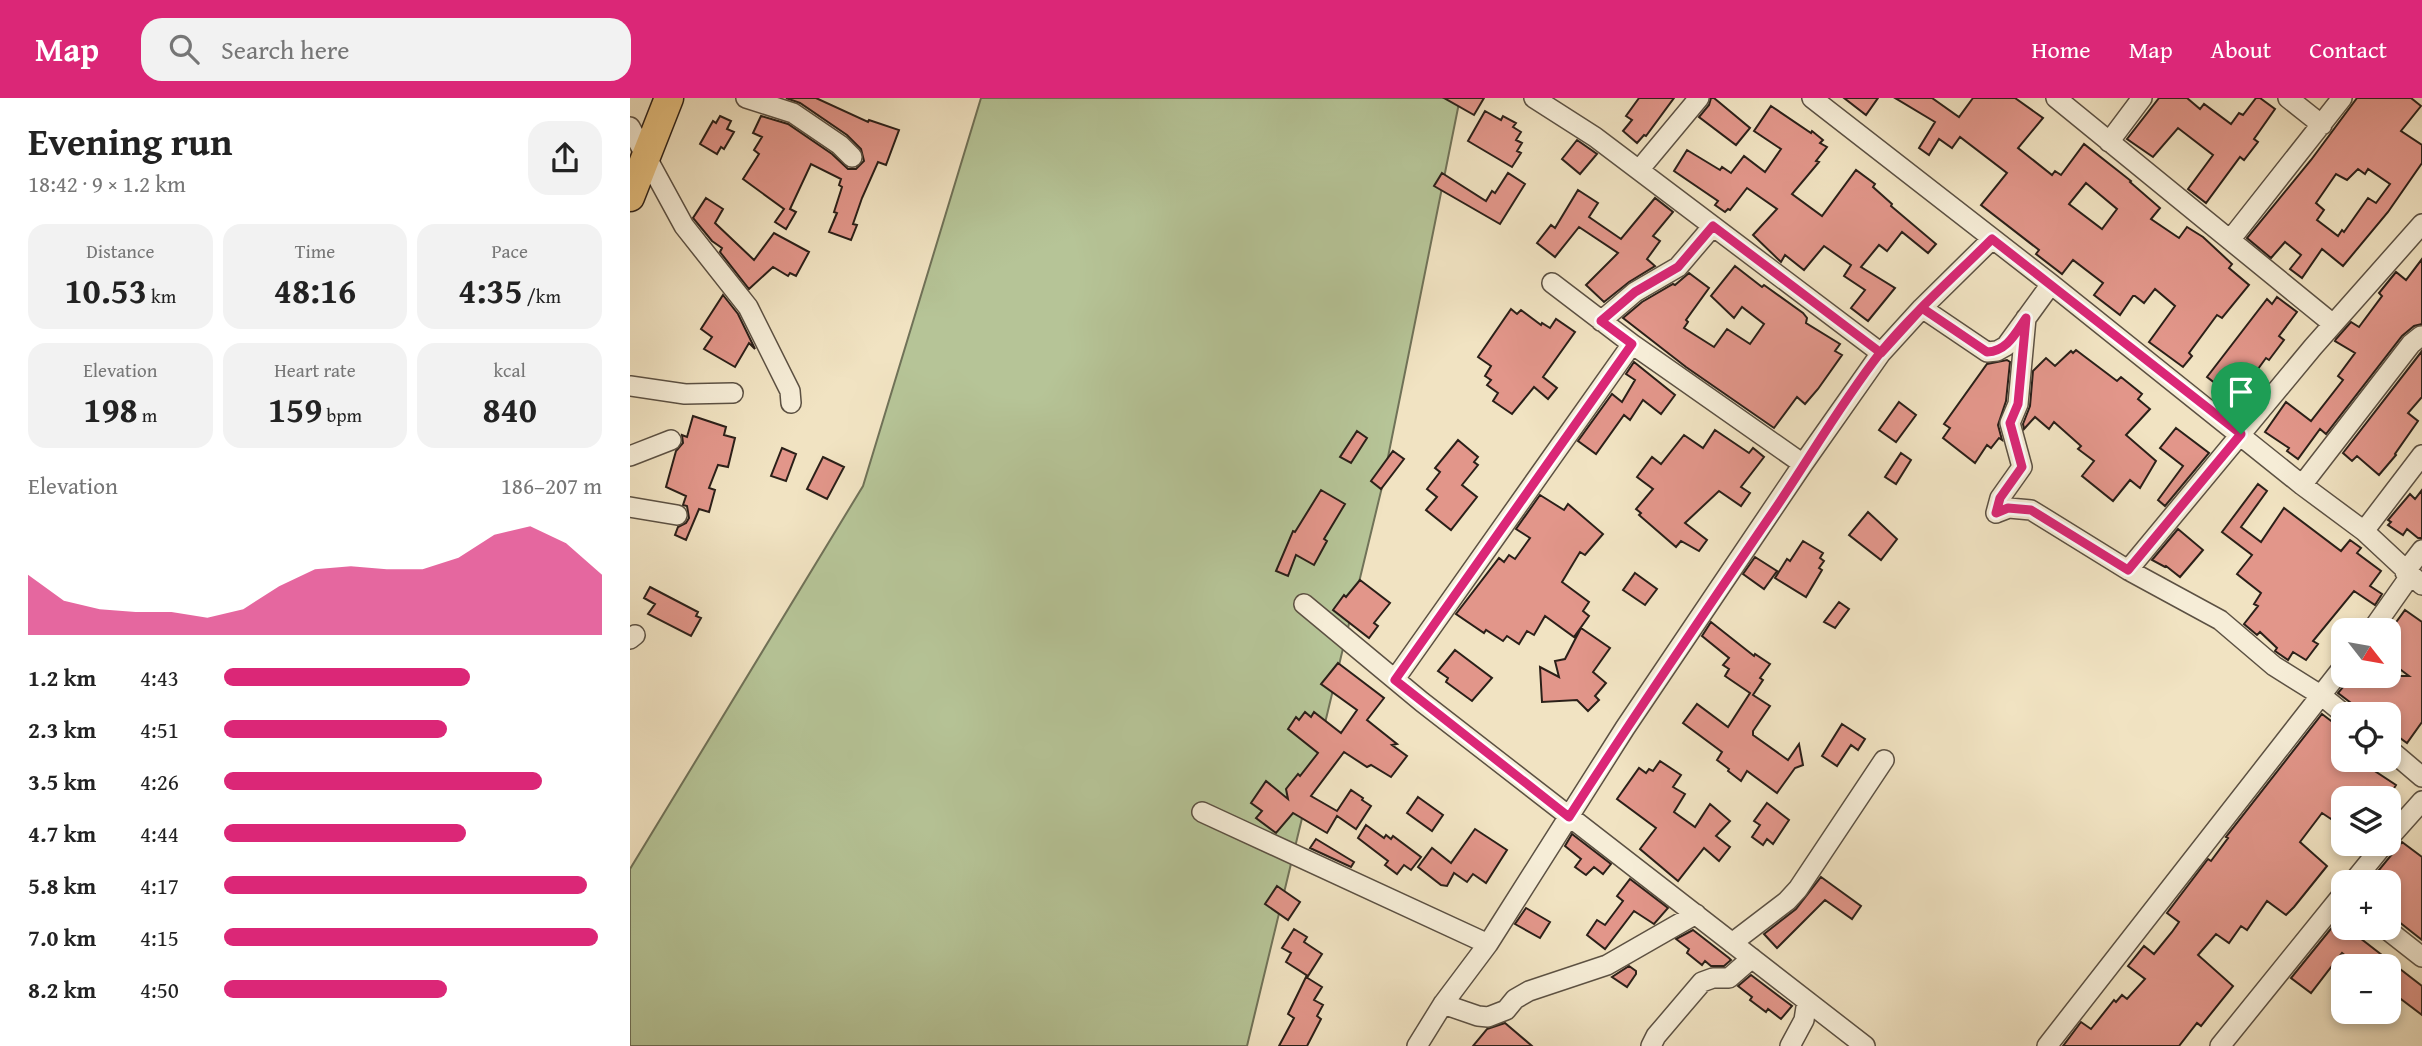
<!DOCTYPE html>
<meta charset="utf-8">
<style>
:root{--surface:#fff;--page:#f2f2f2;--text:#222;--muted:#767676;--accent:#db2777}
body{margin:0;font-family:"Gentium Book Plus",serif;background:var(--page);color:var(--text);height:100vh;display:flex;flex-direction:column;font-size:26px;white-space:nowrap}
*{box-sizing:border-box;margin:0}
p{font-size:23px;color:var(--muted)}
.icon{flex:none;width:38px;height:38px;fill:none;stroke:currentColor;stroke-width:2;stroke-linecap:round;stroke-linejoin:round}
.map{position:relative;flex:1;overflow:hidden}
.sheet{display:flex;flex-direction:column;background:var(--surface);width:630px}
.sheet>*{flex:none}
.needle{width:46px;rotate:121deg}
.buttons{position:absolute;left:1701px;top:520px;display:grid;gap:14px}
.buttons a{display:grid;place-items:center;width:70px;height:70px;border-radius:14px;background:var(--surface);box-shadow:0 4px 10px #0003;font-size:35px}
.pin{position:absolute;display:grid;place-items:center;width:60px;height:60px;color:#fff;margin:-72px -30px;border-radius:50% 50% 50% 0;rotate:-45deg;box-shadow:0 0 7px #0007}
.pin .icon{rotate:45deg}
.round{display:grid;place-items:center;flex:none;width:74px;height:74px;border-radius:21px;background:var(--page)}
.headline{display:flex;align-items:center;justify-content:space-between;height:119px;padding:0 28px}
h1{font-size:38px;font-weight:600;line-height:52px}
.figures{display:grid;grid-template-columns:repeat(3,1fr);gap:10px;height:119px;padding:7px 28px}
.figures div{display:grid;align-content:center;border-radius:18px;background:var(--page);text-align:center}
.figures b{font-size:35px;font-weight:600}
.figures small{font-size:19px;font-weight:400}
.figures p{font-size:19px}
.chart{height:196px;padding:14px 28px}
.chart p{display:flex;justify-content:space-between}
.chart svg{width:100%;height:126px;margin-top:7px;fill:var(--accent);opacity:.7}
ul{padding:0 28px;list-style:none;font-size:23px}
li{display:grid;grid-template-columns:112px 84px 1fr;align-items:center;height:52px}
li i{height:18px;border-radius:9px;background:var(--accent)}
header{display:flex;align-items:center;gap:42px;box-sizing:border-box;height:98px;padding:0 35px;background:var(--accent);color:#fff}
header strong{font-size:33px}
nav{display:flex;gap:38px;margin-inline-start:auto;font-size:24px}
.search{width:490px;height:63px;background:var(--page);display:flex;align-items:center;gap:18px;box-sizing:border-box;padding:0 24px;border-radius:21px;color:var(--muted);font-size:26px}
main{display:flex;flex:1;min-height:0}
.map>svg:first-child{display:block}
</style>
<header>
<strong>Map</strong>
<div class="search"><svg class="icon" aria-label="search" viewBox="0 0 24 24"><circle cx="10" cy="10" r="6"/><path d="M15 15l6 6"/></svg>Search here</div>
<nav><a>Home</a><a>Map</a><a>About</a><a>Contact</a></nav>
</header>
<main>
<section class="sheet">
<div class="headline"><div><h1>Evening run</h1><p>18:42 · 9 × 1.2 km</p></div><a class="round"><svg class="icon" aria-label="share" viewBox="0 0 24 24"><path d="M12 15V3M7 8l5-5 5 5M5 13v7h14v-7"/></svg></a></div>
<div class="figures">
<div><p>Distance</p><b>10.53<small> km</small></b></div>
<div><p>Time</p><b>48:16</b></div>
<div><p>Pace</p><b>4:35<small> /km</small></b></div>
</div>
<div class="figures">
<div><p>Elevation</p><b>198<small> m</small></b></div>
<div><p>Heart rate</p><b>159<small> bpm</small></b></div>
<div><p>kcal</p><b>840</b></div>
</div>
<div class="chart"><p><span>Elevation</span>186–207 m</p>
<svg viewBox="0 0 160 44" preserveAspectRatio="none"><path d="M0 44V23L10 32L20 35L30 36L40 36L50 38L60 35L70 27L80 21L90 20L100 21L110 21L120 17L130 9L140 6L150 12L160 23V44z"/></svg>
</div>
<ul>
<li><b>1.2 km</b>4:43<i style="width:65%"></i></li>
<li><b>2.3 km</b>4:51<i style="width:59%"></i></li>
<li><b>3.5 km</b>4:26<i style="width:84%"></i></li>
<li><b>4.7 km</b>4:44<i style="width:64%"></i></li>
<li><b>5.8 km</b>4:17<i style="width:96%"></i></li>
<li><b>7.0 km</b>4:15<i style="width:99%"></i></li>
<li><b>8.2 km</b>4:50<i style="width:59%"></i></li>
</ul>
</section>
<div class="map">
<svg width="1792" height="948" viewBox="0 0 1792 948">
<rect width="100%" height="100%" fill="#f1e3c2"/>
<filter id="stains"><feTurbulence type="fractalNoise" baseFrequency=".00286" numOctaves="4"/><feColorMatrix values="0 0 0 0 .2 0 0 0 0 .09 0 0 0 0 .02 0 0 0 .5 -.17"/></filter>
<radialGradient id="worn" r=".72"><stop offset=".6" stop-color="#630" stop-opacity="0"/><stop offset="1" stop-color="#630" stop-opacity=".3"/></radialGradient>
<!-- green -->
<path fill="#b6c497" stroke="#707258" stroke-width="2" d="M351 0H830L752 389 617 948H0V771L233 388Z"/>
<!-- building -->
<path fill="#e2968a" stroke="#2b2019" stroke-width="2" fill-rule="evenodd" d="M156 0H186L238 24 239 22 269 32 256 67 248 64 232 100 223 126 227 127 221 142 199 134 207 115 204 114 212 89 209 87 211 81 181 66 160 111 166 114 156 131 145 124 154 111 113 81 129 56 124 52 132 39 123 35 131 18 158 26 202 56 218 71H226L234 63 231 51 217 37 170 5Z
M814 0H854L844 17Z
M1009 0H1044L1016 38 1014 37 1007 45 993 33 1002 22 996 18Z
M1081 0H1084L1120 30 1106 47 1069 19 1079 7Z
M1214 0H1248L1236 17Z
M1265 0H1302L1329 19 1343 0H1385L1413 20 1388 50 1422 77 1425 73 1431 77 1454 46 1501 83 1500 84 1530 110 1521 121 1549 140 1557 129 1573 139 1602 166 1599 170 1619 187 1592 220 1587 217 1559 255 1562 258 1553 269 1519 244 1545 208 1525 191 1514 205 1505 198H1503L1490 217 1464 197 1473 185 1443 162 1432 176 1406 156 1409 152 1351 107 1377 75 1330 39 1322 50 1309 41 1299 57 1289 50 1305 24ZM1456 85 1487 111 1472 131 1439 106Z
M1529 0H1557L1570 11 1574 6 1601 26 1609 15 1613 17 1626 0H1630L1645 11 1624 41 1628 44 1614 62 1610 59 1576 105 1558 91 1583 57 1548 30 1523 59 1497 41Z
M1727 0H1781L1791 8 1771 33 1792 47V65L1758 114 1713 168 1692 151 1672 180 1660 171 1671 157 1655 144 1641 160 1617 140 1681 62ZM1728 71 1735 76 1738 71 1760 86 1746 105 1738 100 1714 134 1712 132 1708 138 1687 122 1694 112 1686 105 1706 76 1717 82Z
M1141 8 1181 35 1182 33 1193 42 1190 45 1197 49 1186 63 1189 64 1162 96 1192 118 1226 72 1245 86 1243 89 1262 106 1261 108 1306 146 1298 155 1272 134 1257 153 1249 147 1231 169 1265 190 1238 223 1221 210 1235 192 1214 178 1221 167 1194 148 1174 172 1155 157 1151 164 1123 137 1147 111 1117 90 1100 112 1098 111 1095 114 1085 107 1088 103 1044 73 1057 52 1090 72 1092 69 1101 75 1114 58 1135 74 1151 51 1124 33Z
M855 13 871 22 873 18 886 25 883 29 891 34 886 42 892 45 887 53 891 55 882 69 838 43Z
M90 18 101 23 97 31 104 34 94 51 91 49 87 56 70 46 83 23 86 25Z
M947 42 967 56 950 76 932 61Z
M812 75 856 103 862 93 865 95 878 75 895 86 870 126 804 88Z
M948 92 968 105 959 119 991 141 1025 100 1043 114 1023 138 1030 143 1017 161 1025 168 999 184 974 204 956 187 988 155 949 129 925 159 907 145 921 127 925 130Z
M76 100 93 111 85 125 124 162 144 135 179 154 166 178 160 175 158 178 143 169 119 191 90 154 92 150 82 143 63 120Z
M1792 161V226L1784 228 1772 238 1696 336 1690 331 1668 361 1657 353 1659 350 1635 334 1656 304 1681 323 1713 282 1708 278 1725 255 1705 243 1706 241 1721 224 1729 229 1752 198 1749 195 1766 174 1776 182Z
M1105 168 1132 189 1134 187 1173 215 1177 220 1176 225 1210 246 1205 253 1212 257 1188 291 1175 306 1167 299 1144 330 1056 269 993 220 1012 204 1043 186 1045 187 1059 175 1079 190 1056 222 1058 224 1054 230 1084 249 1097 231 1120 246 1134 226 1112 209 1104 220 1081 198Z
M93 197 108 216 125 251 119 245 105 269 74 251 82 239 71 231Z
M1647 199 1667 214 1649 238 1654 242 1639 262 1636 260 1606 301 1577 279 1637 201 1642 206Z
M881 211 887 216 891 212 911 227 912 225 920 230 926 221 945 234 913 279 927 290 918 301 904 289 882 316 863 303 868 295 857 287 861 282 855 278 861 268 848 259Z
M1446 252 1487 283 1491 279 1512 296 1508 301 1520 311 1496 337 1526 363 1510 390 1500 382 1483 403 1452 378 1464 363 1448 351 1451 348 1424 324 1419 331 1405 319 1394 331 1393 326 1400 308 1403 273 1416 260 1425 268 1441 253 1443 255Z
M1792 253V299L1778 315 1788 323 1765 356 1766 357 1749 377 1727 358 1722 363 1713 355Z
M1377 262 1380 264 1376 303 1368 327 1372 342 1369 340 1361 350 1357 347 1345 365 1313 340 1320 330 1314 326 1357 266Z
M1004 264 1045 297 1031 316 1013 302 1000 322 994 317 966 356 948 343 982 296 992 304 1005 282 996 276Z
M1269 304 1286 317 1266 344 1249 332Z
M63 318 96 329 94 337 105 340 98 369 88 367 79 390 85 392 79 414 69 411 56 442 45 437 48 429 56 425 59 420 57 408 53 407 56 398 36 389 46 353 53 345 52 337 57 339Z
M1546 330 1579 355 1535 408 1528 402 1553 368 1530 350Z
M1085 332 1119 355 1123 350 1134 359 1111 389 1120 395 1111 408 1089 393 1055 425 1077 442 1069 453 1051 443 1046 449 1009 417 1011 415 1006 411 1023 391 1007 379 1022 359 1031 366 1054 337 1073 350Z
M727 333 737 340 721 365 710 359Z
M828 342 848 359 844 364 848 367 832 387 847 399 821 432 796 412 807 399 797 391 810 374 805 370Z
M152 350 166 356 156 383 141 378Z
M763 353 774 361 751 391 741 383Z
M1271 355 1281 362 1266 386 1255 379Z
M193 359 214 369 197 401 177 391Z
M1628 386 1637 393 1611 429 1631 444 1654 410 1711 453 1720 442 1731 450 1727 455 1751 473 1740 488 1752 496 1745 507 1724 493 1683 543 1688 546 1676 562 1663 554 1658 562 1645 553 1647 550 1630 534 1627 537 1614 526 1628 508 1624 506 1631 495 1607 476 1622 457 1592 434Z
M691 392 715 406 694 441 697 443 684 467 666 457 658 478 646 473 663 433 665 434Z
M1792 392V440H1788L1777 431 1773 437 1758 427 1761 424 1758 422 1780 396 1785 401Z
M910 397 934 412 938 406 973 436 955 457 950 454 932 484 959 504 953 513 959 518 944 539 915 518 904 537 897 533 889 546 877 538 873 543 856 532 854 535 826 516 869 460 874 464 879 457 885 461 900 440 886 431Z
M1238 414 1267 441 1251 462 1219 437Z
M1548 431 1573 452 1550 479 1536 468 1535 469 1522 462Z
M1173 443 1193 455 1190 460 1194 463 1189 470 1192 472 1176 499 1145 480 1157 461 1160 463Z
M1125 459 1147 473 1134 491 1113 476Z
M1005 475 1027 491 1015 507 993 492Z
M730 482 760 505 744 525 748 528 739 540 703 512 714 497 716 499Z
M20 489 68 514 66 518 71 520 61 538 18 516 25 506 14 500Z
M1209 504 1219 511 1205 530 1194 524Z
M1775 512 1792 524V624L1777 645 1759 632V616H1726L1725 608 1708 595 1722 578 1730 584 1734 578H1779L1759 563V534Z
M1081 524 1124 558 1125 556 1140 566 1130 580 1133 582 1123 597 1140 608 1123 633V637L1158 662 1169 646 1173 667 1165 670 1147 695 1117 673 1111 683 1098 673 1099 671 1087 662 1092 654 1053 625 1067 606 1098 629 1120 595 1095 578 1099 571 1093 567 1099 560 1072 538Z
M951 530 980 550 963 574 976 585 965 598 969 602 958 613 947 602 912 604 910 569 929 579 925 563 935 561Z
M825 552 862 580 842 603 816 584 818 580 808 573Z
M708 565 754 600 737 622 767 646 762 647 777 658 761 679 741 667 737 669 714 654 681 698 707 713 721 692 733 700 732 702 741 708 726 731 707 718 697 735 663 715 646 735 626 720 632 713 621 705 636 683 658 701 656 691 668 676 670 678 688 655 658 631 666 619 669 622 675 614 681 619 684 614 711 635 727 612 691 586Z
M1692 616 1713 632V662H1728L1766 687 1758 700H1713V723L1704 717 1701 721 1692 715 1670 744 1697 768 1664 809 1656 817 1637 803 1617 832 1611 828 1599 845 1586 836 1568 857 1603 888 1571 928 1567 925 1549 948H1433L1451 924 1461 931 1484 902 1486 904 1492 897 1497 901 1515 881 1498 868 1514 848 1524 856 1542 834 1549 824 1537 815 1578 761 1581 763 1598 740 1596 739Z
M1212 626 1235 641 1228 652 1221 647 1207 668 1192 658Z
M1030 663 1051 677 1043 689 1055 696 1044 714 1065 729 1080 706 1100 723 1086 738 1100 749 1089 763 1074 750 1048 783 1010 751 1026 730 987 701 1009 670 1016 675 1019 671 1023 673Z
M788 699 813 717 802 733 777 715Z
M1137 705 1159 722 1143 746 1137 741 1133 747 1122 739 1130 727 1124 723Z
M736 727 754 740 756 737 761 741 763 738 791 759 781 772 774 767 767 776 755 767 758 763 728 740Z
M845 731 877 752 856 785 843 776 837 784 824 775 817 788 811 787 788 769 802 750 821 765Z
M942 736 981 766 973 776 964 769 956 777 945 769 951 761 935 748Z
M686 741 724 764 721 769 680 750Z
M1772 744 1792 759V842L1759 816V784H1739Z
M1191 779 1231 808 1222 821 1195 802 1147 850 1134 836 1166 811Z
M1000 781 1038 810 1024 826 1004 813 975 851 957 837 967 822 975 827 993 803 987 798Z
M647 788 670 804 658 822 635 806Z
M896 810 920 824 910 840 885 826Z
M1708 822 1713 827V830H1717L1792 888V917L1759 892V868H1728L1712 855 1681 895 1661 880Z
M664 831 677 839 674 844 692 856 678 878 656 864 661 855 652 850Z
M1063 832 1099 860 1101 862 1094 868H1081L1075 863 1072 867 1057 855 1059 851 1046 841Z
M999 868 1006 873V876L997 889 982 879Z
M1121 877 1162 908 1151 921 1138 911 1136 914 1120 902 1122 899 1108 888Z
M676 879 692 889 684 902 693 907 687 918 691 921 677 948H649L664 920 658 916Z
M875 925 902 948H843L857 931Z"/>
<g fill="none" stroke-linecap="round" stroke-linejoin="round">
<!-- minor casing -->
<g stroke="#5c5143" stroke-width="22">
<path id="minor" d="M116 0 163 15 210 47 222 59
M904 0 965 39 1251 255
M1182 0 1421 186 1672 387 1734 433 1792 487
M1426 0 1703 226
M1658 0 1692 27
M0 29 54 128 118 209 160 293 161 305
M1479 44 1512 0
M1009 72 1069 0
M1600 142 1712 0
M922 185 1002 246 1173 366
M1292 210 1357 254 1367 253 1376 248 1421 186
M971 223 1005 194 1048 169 1083 128
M0 288 55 296 103 295
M0 358 41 342
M1672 387 1781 246 1791 238
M0 409 47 417
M1366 415 1379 410 1401 412 1498 472 1590 522 1644 568 1692 598 1714 616
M1366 415 1370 400 1392 369 1380 325 1388 306 1396 220
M1734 433 1792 357
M1498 472 1683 249 1792 126
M1775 474 1792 452
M674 506 792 604 1235 948
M1742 532 1780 478
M0 541 5 537
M765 581 1002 246
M1759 651 1792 679
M572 714 858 846
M1759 740 1792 703
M1723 784 1754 746
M1755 830 1792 859
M1102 845 1157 803 1168 791 1254 662
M813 906 848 918 858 919 876 912 885 901 899 893 977 867 1066 816
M787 948 813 906 858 846 995 630 1173 366 1251 255 1292 210 1362 141
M1021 948 1026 938 1072 884 1083 880H1099L1122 860
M1160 948 1174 922 1177 903
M1417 948 1713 569
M1590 948 1713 796"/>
</g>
<!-- highway casing -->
<g stroke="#2b2019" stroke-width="31">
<path id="highway" d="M0 99 39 0"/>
</g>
<!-- minor -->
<use href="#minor" stroke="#f6edd7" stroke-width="19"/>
<!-- highway -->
<use href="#highway" stroke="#e8c281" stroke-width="28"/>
</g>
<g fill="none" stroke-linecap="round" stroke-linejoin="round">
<!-- route casing -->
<g stroke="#fff" stroke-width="14">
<path id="route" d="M1611 336 1362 141C1325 178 1284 214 1250 255 1211 305 1179 361 1143 414 1074 515 1005 616 939 719L765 582 1002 246 971 223 1005 194 1048 169 1083 128 1251 255 1292 210 1357 254C1377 253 1385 236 1396 220L1388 306 1380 325 1392 369 1370 400 1366 415 1378 410 1401 412 1498 472 1611 336"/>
</g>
<!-- route -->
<use href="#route" stroke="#db2777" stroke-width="9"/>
</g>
<rect width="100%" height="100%" filter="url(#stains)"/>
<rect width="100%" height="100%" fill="url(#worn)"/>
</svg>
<div class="buttons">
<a><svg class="needle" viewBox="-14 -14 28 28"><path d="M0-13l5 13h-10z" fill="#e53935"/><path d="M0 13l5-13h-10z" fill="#767676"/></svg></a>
<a><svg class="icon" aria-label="locate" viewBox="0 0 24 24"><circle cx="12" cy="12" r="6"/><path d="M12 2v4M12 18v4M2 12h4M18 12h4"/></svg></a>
<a><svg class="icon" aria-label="layers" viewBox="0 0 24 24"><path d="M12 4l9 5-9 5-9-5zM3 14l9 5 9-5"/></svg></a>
<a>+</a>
<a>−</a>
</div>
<div class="pin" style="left:1611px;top:336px;background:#1e9e55"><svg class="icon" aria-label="arrive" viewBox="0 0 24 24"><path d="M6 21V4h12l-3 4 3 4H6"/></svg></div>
</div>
</main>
